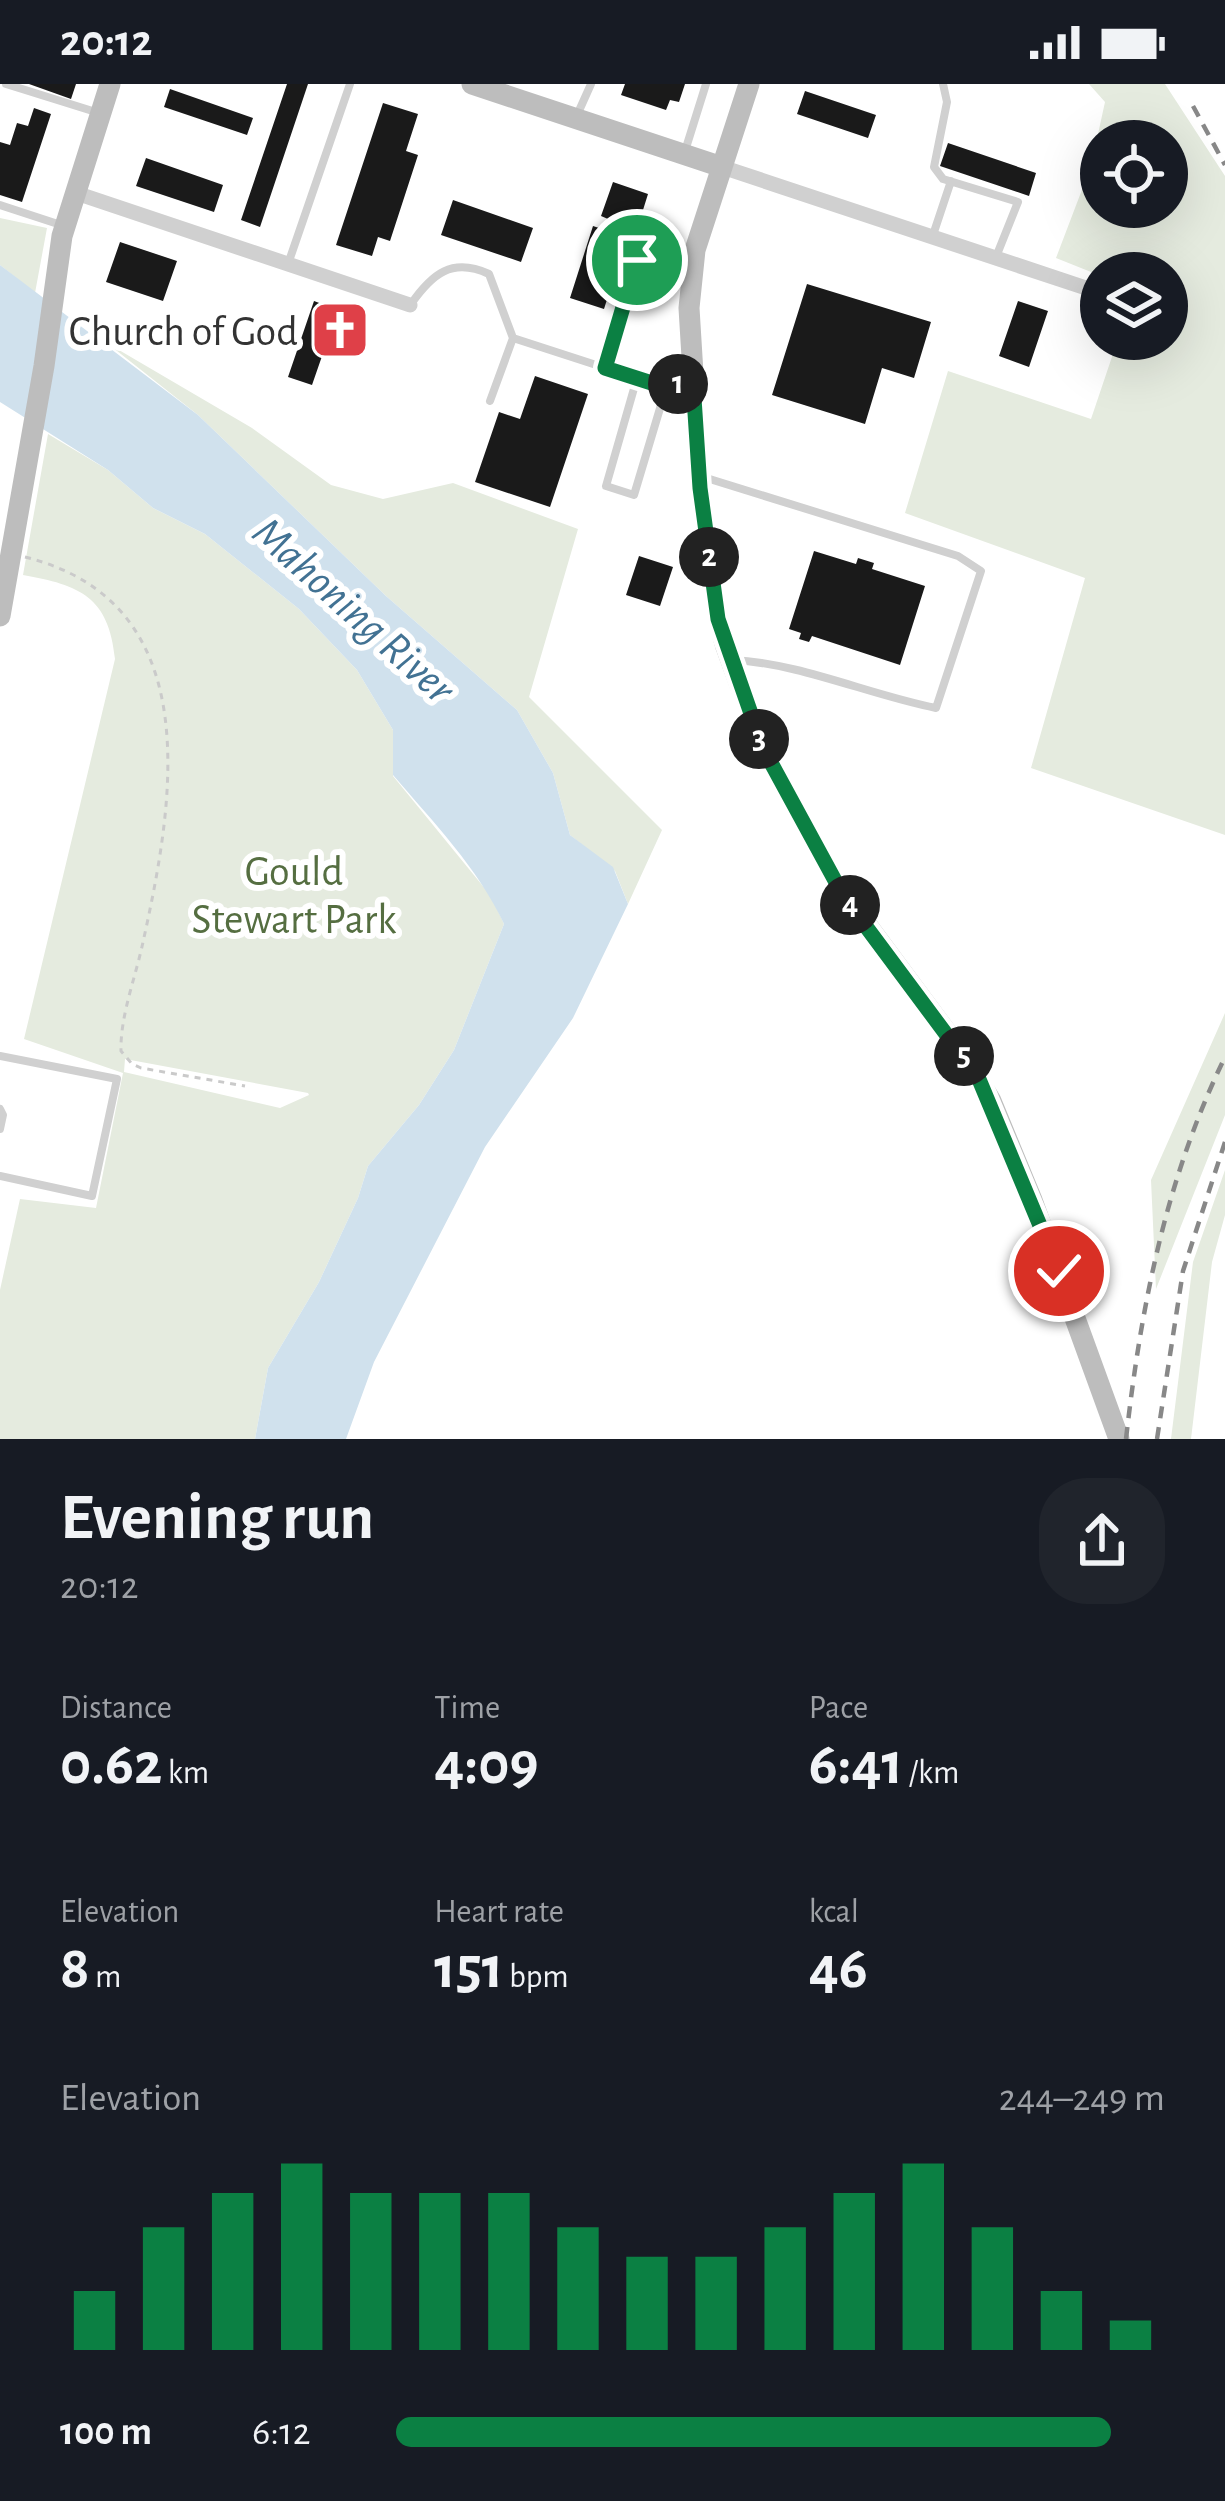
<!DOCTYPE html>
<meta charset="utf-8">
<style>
:root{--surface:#171b24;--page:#20242c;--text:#f1f3f6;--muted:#9ea1a6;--accent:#0b8043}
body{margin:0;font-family:"Alegreya Sans",sans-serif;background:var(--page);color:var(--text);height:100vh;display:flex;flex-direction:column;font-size:45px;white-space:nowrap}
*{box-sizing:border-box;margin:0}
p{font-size:39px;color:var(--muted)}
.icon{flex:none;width:66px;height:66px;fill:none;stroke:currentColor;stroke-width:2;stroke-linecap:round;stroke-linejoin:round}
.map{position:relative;height:1355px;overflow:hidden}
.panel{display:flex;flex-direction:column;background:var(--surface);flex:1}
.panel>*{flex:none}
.buttons{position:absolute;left:1080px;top:36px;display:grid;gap:24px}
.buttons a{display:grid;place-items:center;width:108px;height:108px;border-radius:50%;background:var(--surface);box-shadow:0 12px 48px #0002;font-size:60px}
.pin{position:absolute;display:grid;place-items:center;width:102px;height:102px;color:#fff;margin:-51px;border:6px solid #fff;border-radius:50%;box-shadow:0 3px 12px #0007}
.km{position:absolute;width:60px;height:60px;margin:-30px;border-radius:50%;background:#222;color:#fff;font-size:33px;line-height:60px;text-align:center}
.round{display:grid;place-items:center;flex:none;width:126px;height:126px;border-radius:48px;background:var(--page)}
.headline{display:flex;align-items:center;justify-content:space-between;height:204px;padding:0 60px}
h1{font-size:66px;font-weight:700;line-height:90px}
.stats{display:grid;grid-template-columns:repeat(3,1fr);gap:18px;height:204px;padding:12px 60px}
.stats div{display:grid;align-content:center}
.stats b{font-size:60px;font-weight:700}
.stats small{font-size:33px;font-weight:400}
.stats p{font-size:33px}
.chart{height:336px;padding:24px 60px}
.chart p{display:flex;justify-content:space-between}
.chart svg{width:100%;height:216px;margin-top:12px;stroke:var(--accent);stroke-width:6}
ul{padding:0 60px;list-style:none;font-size:39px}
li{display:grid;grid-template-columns:192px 144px 1fr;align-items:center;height:90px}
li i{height:30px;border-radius:15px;background:var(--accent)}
.status{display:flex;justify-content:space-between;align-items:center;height:84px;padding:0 60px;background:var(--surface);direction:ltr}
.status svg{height:33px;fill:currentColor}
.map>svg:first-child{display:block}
</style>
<div class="status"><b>20:12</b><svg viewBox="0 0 49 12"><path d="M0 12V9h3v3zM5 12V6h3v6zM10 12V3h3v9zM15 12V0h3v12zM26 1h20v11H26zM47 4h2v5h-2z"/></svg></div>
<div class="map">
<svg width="1225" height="1355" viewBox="0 0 1225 1355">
<rect width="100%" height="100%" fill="#fff"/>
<!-- green -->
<path fill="#e5ebdf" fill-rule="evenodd" d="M1089 0H1165L1225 92V751L1031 684 1085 494 905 429 948 287 1091 335 1118 255H1167V189L1101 192 1056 174 1091 82 1105 18ZM1101 57H1167V123H1101Z
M0 134 47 144 35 209 0 181Z
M107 259 252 344 331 401 383 415 453 399 578 445 529 613 662 746 628 820 615 787 570 751 553 689 517 626 386 512 198 331Z
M48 350 108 386 153 424 205 450 299 525 357 586 393 646V692L491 812 504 840 454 966 419 1021 368 1082 358 1114 319 1198 268 1284 255 1355H0V1206L20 1115 96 1124 123 989 24 955 115 575C109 513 80 501 23 491ZM125 975 308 1009 309 1011 280 1024 124 988Z
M1225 929V1031L1156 1205 1151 1096Z
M1225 1086V1131L1212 1178 1191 1355H1171L1193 1178Z"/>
<!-- water -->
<path fill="#d0e1ed" d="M0 181 198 331 386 512 517 626 553 689 570 751 613 783 628 820 573 934 485 1063 374 1278 346 1355H255L268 1284 319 1198 358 1114 368 1082 419 1021 454 966 504 840C478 784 433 738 393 691V646L357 586 299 525 205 450 153 424 108 386 0 318Z"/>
<!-- building -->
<path fill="#1a1a1a" d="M29 0H76L71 15Z
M287 0H308L260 143 241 136Z
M625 0H685L679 18 670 16 666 26 621 11Z
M170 5 253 34 247 51 164 23Z
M805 7 876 31 868 54 797 30Z
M383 19 418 30 406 67 418 71 390 157 378 153 372 172 336 161Z
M34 24 51 30 22 118 0 111V58L10 61 17 39 28 42Z
M948 59 1036 89 1029 112 940 82Z
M146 74 223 101 214 128 136 102Z
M613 98 648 110 638 142 631 140 604 225 570 214 593 142 605 146 608 135 601 132Z
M453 116 533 144 521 178 441 151Z
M120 158 177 177 163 217 106 198Z
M807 200 931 238 914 294 882 284 865 340 772 311Z
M314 217 338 226 312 301 288 293Z
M1018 217 1048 227 1029 283 999 272Z
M535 292 588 310 550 423 475 398 499 328 520 335Z
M814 467 856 480 858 474 874 479 872 485 925 502 900 581 812 552 809 558 799 555 801 549 789 545Z
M639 472 673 483 660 522 626 511Z"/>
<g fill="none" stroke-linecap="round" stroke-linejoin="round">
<!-- path -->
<path stroke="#cacaca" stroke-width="3" stroke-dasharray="6 6" stroke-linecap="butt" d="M25 473C209 519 174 718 143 858 136 892 120 932 121 967L132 980 141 984 245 1002"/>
<!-- lane -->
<path stroke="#d0d0d0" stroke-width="8" d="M6 0 99 29
M943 0 947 18 934 83 943 95 1018 118 996 173
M578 29 591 0
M685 67 706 0
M0 121 61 141
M933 151 951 97
M288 180 350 0
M411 220C432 190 452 173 489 190L513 254 661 302 691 299
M605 284 637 176
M637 294 606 402 634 411 667 301
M490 317 513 254
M700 392 958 472 981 487 936 624C870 611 799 579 733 576
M0 972 117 995 92 1112 0 1092
M0 1025 3 1031 0 1045"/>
<!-- street -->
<path stroke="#d0d0d0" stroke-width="15" d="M722 83 1101 209
M76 109 410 221"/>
<!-- secondary -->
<path stroke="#bdbdbd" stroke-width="21" d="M472 0 722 83
M749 0 695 166 689 224 700 404 718 535 726 563 763 664 835 798 964 972 991 1017 1032 1116 1119 1355
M0 532 44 282 62 152 110 0"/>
<!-- rail -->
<path stroke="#888" stroke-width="4.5" stroke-dasharray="12 9" stroke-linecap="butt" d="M1193 22 1225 81
M1126 1355C1141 1222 1166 1094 1225 973
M1157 1355 1183 1187 1225 1058"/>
</g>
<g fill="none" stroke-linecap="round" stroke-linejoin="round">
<!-- route casing -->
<g stroke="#fff" stroke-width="24">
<path id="route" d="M637 176 605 284 661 302 693 299 700 404 718 535 763 664 844 813 978 993 1059 1187"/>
</g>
<!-- route -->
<use href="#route" stroke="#0b8043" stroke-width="15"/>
</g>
<!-- icons -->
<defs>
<g id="church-square" transform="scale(3)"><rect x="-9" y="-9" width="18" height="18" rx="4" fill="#df4048" stroke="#fff"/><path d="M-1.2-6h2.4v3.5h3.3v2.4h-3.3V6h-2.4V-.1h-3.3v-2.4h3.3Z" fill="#fff"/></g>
</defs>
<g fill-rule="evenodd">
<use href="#church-square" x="340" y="246"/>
</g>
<g text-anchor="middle" stroke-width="12" stroke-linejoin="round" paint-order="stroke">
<!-- poi labels -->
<g font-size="42" fill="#333" stroke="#fff" text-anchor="end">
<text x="298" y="261">Church of God</text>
</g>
<!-- park labels -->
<g font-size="42" fill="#556e41" stroke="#fff">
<text x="294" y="801">Gould<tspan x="294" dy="48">Stewart Park</tspan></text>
</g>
<!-- water labels -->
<g font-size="45" font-style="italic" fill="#427293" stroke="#fff">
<text transform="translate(355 525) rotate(42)" y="16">Mahoning River</text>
</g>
</g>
</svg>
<div class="buttons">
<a><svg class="icon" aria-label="locate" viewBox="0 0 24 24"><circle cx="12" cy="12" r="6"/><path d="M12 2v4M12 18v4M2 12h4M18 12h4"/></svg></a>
<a><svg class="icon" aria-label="layers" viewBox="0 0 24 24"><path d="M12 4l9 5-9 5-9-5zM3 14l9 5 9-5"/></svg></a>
</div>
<div class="pin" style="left:637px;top:176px;background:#1e9e55"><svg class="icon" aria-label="arrive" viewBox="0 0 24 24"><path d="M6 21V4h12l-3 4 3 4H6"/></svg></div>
<div class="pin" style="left:1059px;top:1187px;background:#d93025"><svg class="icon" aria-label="check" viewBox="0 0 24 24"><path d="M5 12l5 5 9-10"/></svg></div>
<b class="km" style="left:678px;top:300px">1</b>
<b class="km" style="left:709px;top:473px">2</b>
<b class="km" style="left:759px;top:655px">3</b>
<b class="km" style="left:850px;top:821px">4</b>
<b class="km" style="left:964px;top:972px">5</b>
</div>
<section class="panel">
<div class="headline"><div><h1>Evening run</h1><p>20:12</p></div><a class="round"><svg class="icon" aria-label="share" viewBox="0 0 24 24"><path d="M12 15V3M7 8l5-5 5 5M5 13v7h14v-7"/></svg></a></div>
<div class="stats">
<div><p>Distance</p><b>0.62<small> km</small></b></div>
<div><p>Time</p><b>4:09</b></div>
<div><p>Pace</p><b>6:41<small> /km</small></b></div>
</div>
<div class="stats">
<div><p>Elevation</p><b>8<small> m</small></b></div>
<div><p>Heart rate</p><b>151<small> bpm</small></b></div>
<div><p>kcal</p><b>46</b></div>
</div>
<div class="chart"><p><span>Elevation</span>244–249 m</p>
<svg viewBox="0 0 160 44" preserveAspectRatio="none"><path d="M5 44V32M15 44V19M25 44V12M35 44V6M45 44V12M55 44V12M65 44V12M75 44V19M85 44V25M95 44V25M105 44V19M115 44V12M125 44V6M135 44V19M145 44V32M155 44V38"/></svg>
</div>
<ul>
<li><b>100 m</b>6:12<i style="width:93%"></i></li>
</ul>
</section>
